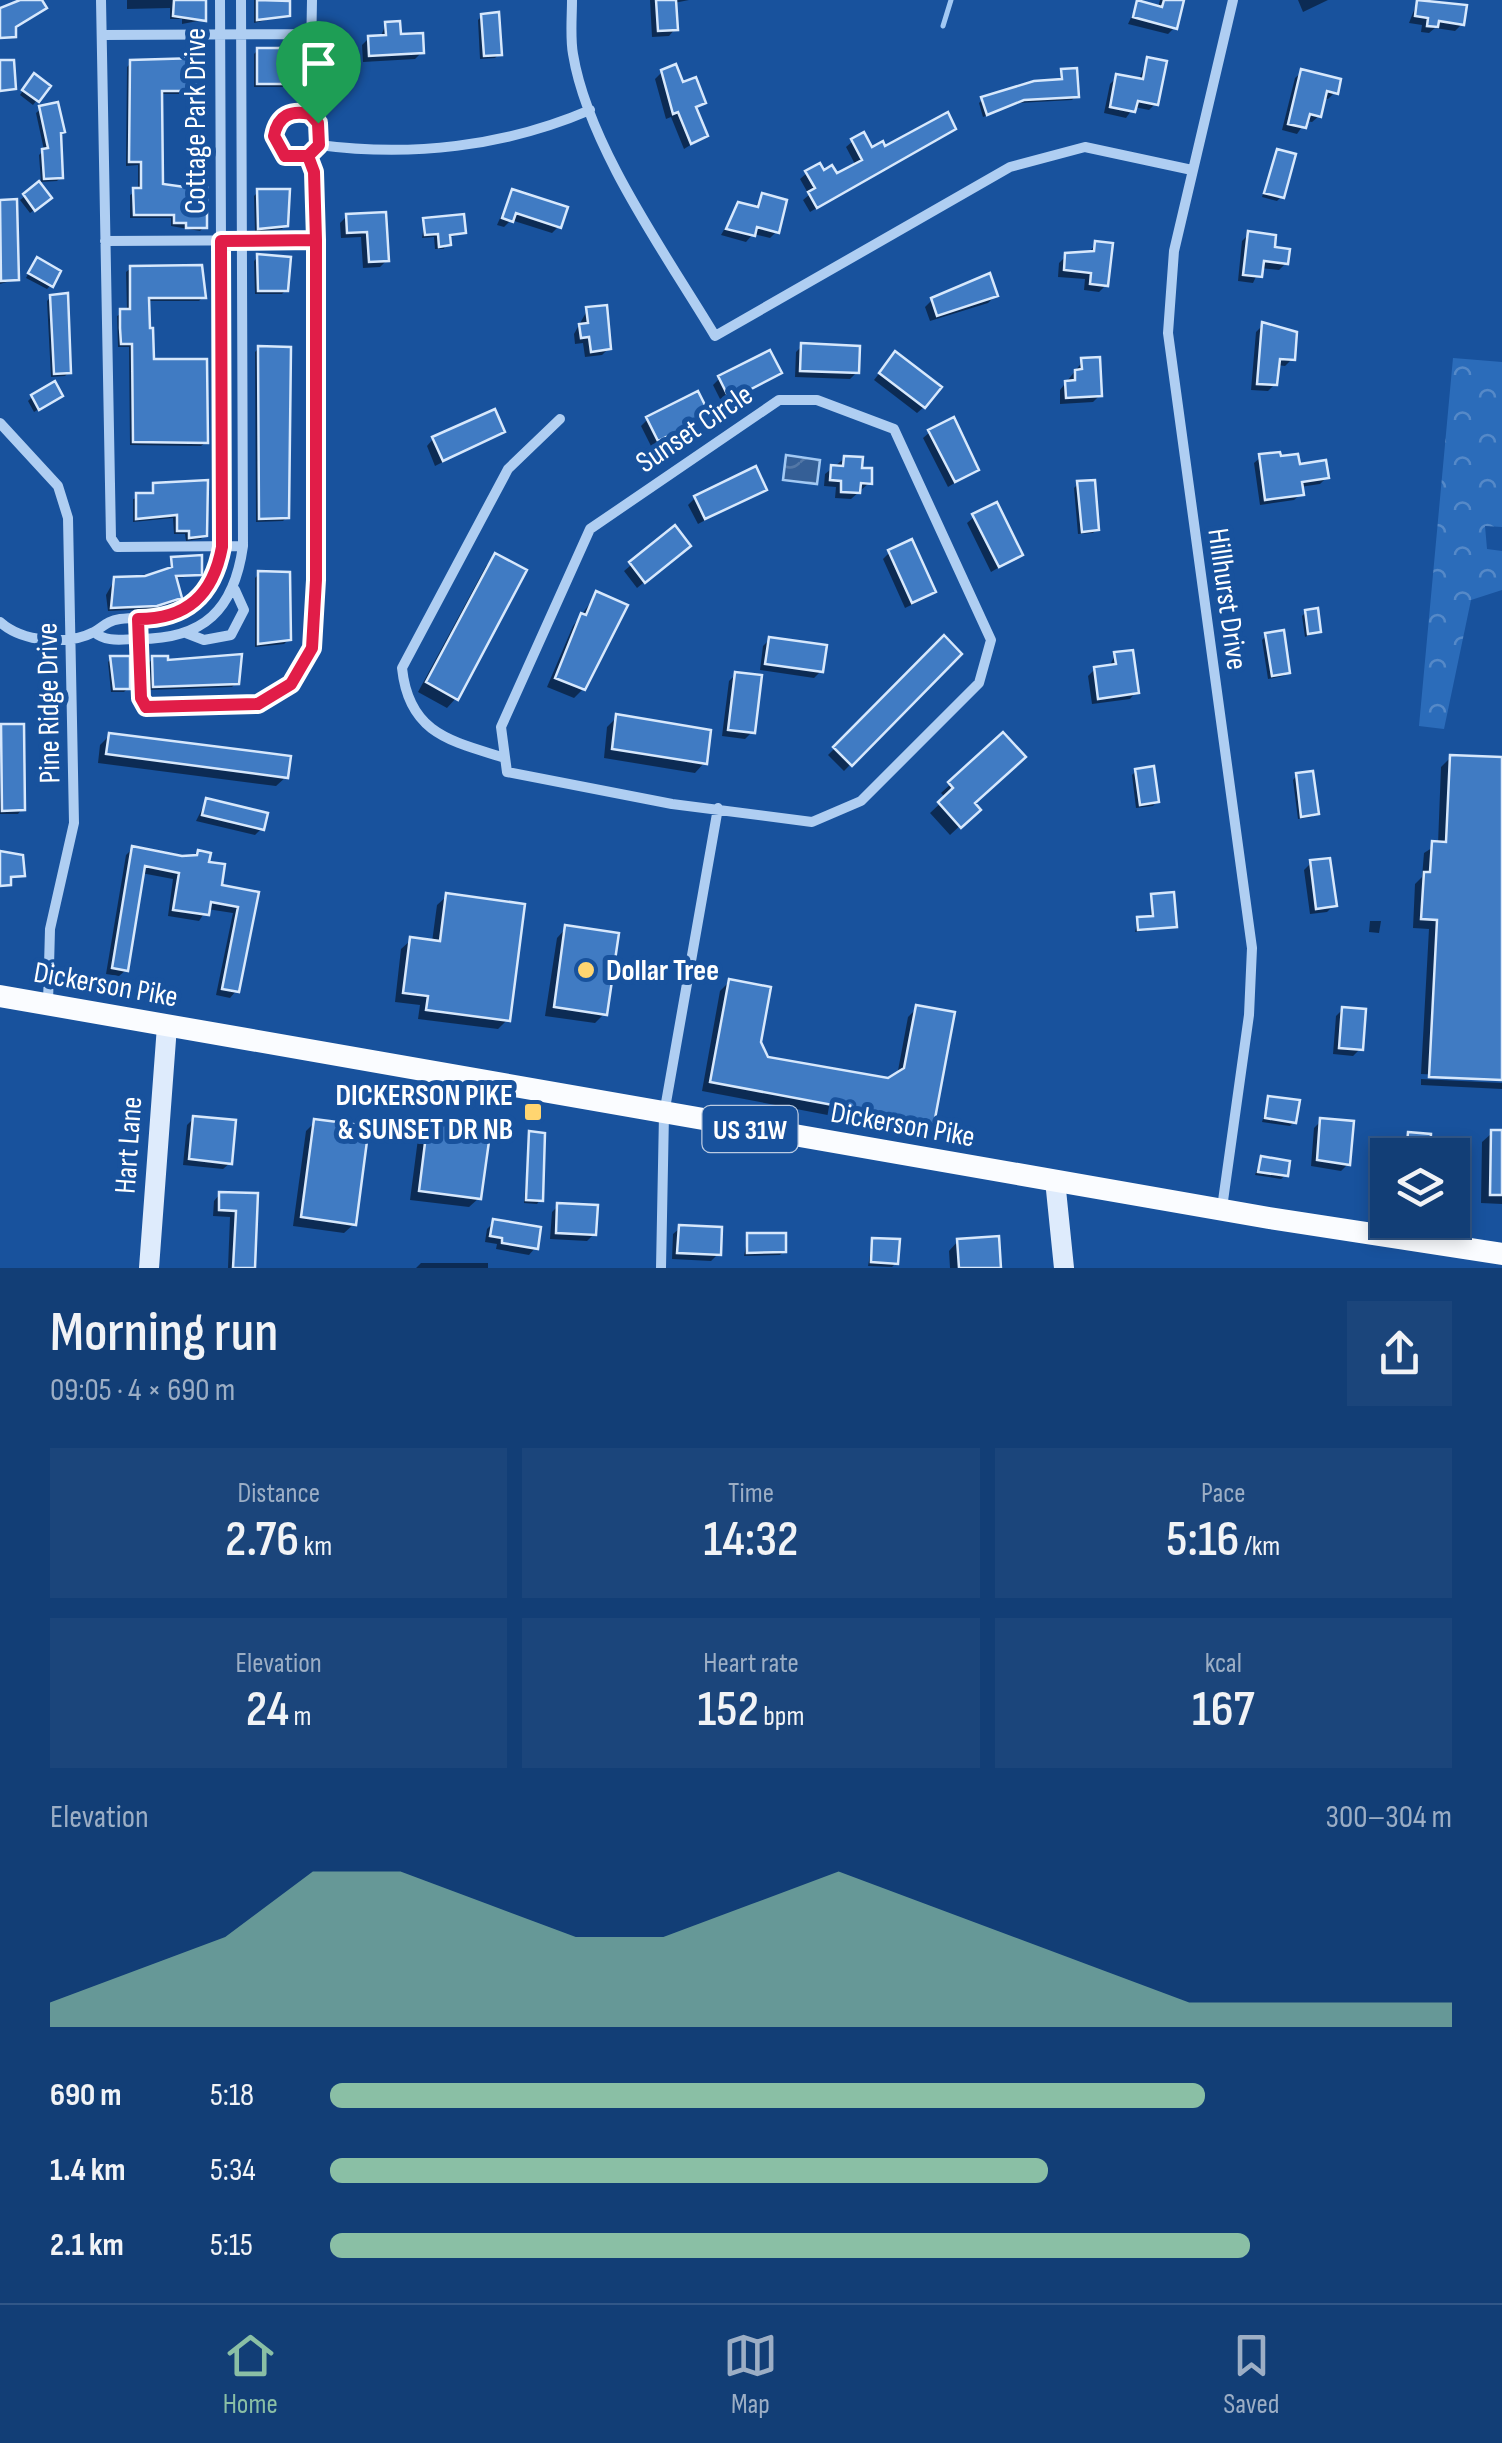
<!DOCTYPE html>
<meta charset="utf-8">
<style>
:root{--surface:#123e76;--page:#1b457b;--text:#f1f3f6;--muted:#9caec5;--line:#315788;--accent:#8abfa5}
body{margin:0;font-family:"Sofia Sans Condensed",sans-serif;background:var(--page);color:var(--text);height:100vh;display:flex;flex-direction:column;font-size:38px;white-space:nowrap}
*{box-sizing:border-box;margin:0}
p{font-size:32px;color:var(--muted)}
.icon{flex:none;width:55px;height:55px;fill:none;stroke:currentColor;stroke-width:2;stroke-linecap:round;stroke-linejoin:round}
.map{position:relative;height:1268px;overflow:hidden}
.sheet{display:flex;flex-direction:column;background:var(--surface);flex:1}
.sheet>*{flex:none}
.buttons{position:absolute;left:1370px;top:1138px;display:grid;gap:20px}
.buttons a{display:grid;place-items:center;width:100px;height:100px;border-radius:0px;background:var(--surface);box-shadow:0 5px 15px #0003,0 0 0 2px var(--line);font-size:50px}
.pin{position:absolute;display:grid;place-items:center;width:85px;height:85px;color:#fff;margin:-102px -42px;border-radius:50% 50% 50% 0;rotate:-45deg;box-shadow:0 0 10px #0007}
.pin .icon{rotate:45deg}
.round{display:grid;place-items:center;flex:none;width:105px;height:105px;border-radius:0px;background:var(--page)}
.head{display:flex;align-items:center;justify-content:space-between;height:170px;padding:0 50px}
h1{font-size:55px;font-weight:600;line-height:75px}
.metrics{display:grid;grid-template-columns:repeat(3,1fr);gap:15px;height:170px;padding:10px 50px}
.metrics div{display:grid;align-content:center;border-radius:0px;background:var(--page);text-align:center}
.metrics b{font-size:50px;font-weight:600}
.metrics small{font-size:28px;font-weight:400}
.metrics p{font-size:28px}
.chart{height:280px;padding:20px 50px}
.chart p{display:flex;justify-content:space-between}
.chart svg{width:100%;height:180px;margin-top:10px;fill:var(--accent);opacity:.7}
ul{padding:0 50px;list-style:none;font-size:32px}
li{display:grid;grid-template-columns:160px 120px 1fr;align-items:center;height:75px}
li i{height:25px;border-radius:12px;background:var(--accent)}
.tabs{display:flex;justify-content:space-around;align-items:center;height:140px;border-top:2px solid var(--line);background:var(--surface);font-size:28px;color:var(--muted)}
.tabs a{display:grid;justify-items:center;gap:5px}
.tabs .on{color:var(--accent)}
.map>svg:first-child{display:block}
</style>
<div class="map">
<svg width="1502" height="1268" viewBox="0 0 1502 1268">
<defs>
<pattern id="forest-crowns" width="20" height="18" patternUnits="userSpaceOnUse" patternTransform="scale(2.5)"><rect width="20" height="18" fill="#2b6cba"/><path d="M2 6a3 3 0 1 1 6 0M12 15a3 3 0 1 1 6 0" fill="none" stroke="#5589c8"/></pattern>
<pattern id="water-waves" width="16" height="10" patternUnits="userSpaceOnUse" patternTransform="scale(2.5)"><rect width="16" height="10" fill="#355f96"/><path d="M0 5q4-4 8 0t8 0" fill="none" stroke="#5377a6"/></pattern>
</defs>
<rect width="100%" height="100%" fill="#18529d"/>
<!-- forest -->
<path fill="url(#forest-crowns)" d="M1453 358 1502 362V527L1485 526 1487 549 1502 551V590L1471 600 1444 729 1419 726Z"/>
<!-- water -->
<path fill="url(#water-waves)" stroke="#a2c9f4" stroke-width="2.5" d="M786 455 820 460 817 484 783 480Z"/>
<!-- shadow -->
<path fill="#0007" d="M127 0H203V20L182 24V19H170V8L127 9Z
M254 0H287V15L254 23Z
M650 0H689L674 3 675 29 669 36 652 37Z
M1160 0H1181L1175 27 1168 34 1128 24 1138 3 1158 8Z
M1298 0H1328L1303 12Z
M1418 0 1465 7 1462 24 1455 31 1435 28 1429 33 1421 32 1422 25 1409 23Z
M482 16 499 54 495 58 480 59 478 20Z
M386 24 422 52 415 59 363 62 362 45 369 38H380Z
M258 50 287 83 283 87H254V54Z
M1148 59 1156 103 1149 110 1134 107 1126 118 1104 113 1110 84 1117 77 1138 81Z
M131 63 200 90 196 94H159L161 187 193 186 204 227 200 231 171 226V218H130V195L138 191V165L126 166 127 67Z
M1062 71 1076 96 1072 100 1018 103 983 117 979 103 983 99 1059 82Z
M662 72 703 102 695 110 705 136 684 149 671 117 666 119 655 79Z
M1302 72 1335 92 1328 99 1323 98 1319 116 1312 122 1306 121 1297 134 1282 130 1295 78Z
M30 80 48 86 33 105 20 95Z
M41 109 58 135 61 177 57 181 41 182 39 155 44 150 36 113Z
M953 128 810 212 803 200 809 195 800 179 807 173 836 176 856 166 846 147 853 141 871 150 884 149Z
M1278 151 1281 197 1277 201 1262 197Z
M39 185 45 202 30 213 20 200Z
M512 191 559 226 552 233 511 220 504 227 497 225Z
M258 192 286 225 282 229 255 232 254 196Z
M763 196 776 232 770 238 753 234 746 242 721 235 739 204 754 208Z
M15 202 17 279 0 284V203Z
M384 214 387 260 380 267 363 268 361 237 341 238 340 223 347 216Z
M425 220 463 233 448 238 444 249H435L434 237 422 238Z
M1249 234 1286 263 1279 270 1260 268 1253 283 1238 281 1242 241Z
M1096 244 1106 285 1099 292 1084 290 1085 279 1058 277 1059 263 1066 256 1088 253Z
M258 257 286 290 282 294H255L254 261Z
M33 264 51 285 47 289 26 278Z
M131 268 203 297 199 301H147L152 362 206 442 201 446 130 445 129 347H118L117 316 127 311 126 272Z
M995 296 988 303 930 321 925 307 932 300Z
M51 297 69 372 65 376 51 377 47 301Z
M588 309 609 348 602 355 585 357 583 343 575 344 574 334Z
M1263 325 1292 359 1285 366 1277 365 1275 384 1268 391 1251 390 1256 332Z
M802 346 857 372 850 379 795 377 796 352Z
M259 348 287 517 283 521 256 522 255 352Z
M889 361 924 407 917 413 874 380Z
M1083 361 1100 395 1093 402 1060 404V390Z
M779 373 723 405 713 385 720 378Z
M60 396 34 412 28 401 32 397Z
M707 414 651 446 641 426 648 419Z
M502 432 435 466 427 446 433 439Z
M930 432 976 470 948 487 923 438Z
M1261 457 1297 467 1326 478 1320 484 1300 487 1301 494 1294 500 1260 505 1254 463Z
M845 458 869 483 851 499 835 498 836 487 824 486 825 474Z
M1078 484 1097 529 1093 533 1078 534 1074 488Z
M154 485 205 535 201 539 186 541 185 534H174L173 518 133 522V499L150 495Z
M764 489 698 524 688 505 695 498Z
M974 517 1020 555 991 572 967 523Z
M674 529 681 552 637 588 624 571Z
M890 552 933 591 926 598 905 608 883 559Z
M496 556 456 698 447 708 418 692 486 566Z
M173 559 200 574 174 579 179 598 175 602 151 609 108 611 106 595 115 579 169 571Z
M259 574 289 639 284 644 255 647V578Z
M597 594 583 689 574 698 547 687 573 626Z
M1306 612 1318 631 1305 637 1302 616Z
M1266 636 1288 672 1284 676 1268 679 1262 640Z
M770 639 821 671 814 678 760 670 763 646Z
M944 639 958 654 844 771 828 755Z
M1115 655 1136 692 1130 699 1092 704 1088 676 1095 669 1109 667Z
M112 658 128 688 124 692H111L108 662Z
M153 658 165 662 236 683 232 687 150 690 149 663Z
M736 674 752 732 745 739 722 736 729 681Z
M617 717 704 763 695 773 604 758 607 727Z
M2 726 22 809 18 814H0Z
M110 735 286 777 276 786 98 763 100 745Z
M1003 736 972 804 978 809 950 835 930 813 946 798 941 793Z
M1451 757 1502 760V1078L1421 1074 1429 929 1413 928 1415 884 1422 877 1424 853 1438 844 1441 767Z
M1136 771 1157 801 1153 806 1136 808 1132 775Z
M1297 775 1316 813 1312 817 1298 819 1293 780Z
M206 801 262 828 255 835 196 821Z
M133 848 182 858 198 853 219 887 256 894 236 991 230 998 216 995 233 913 207 909 199 921 168 916 173 879 141 873 126 970 119 976 106 974 126 855Z
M1311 863 1334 905 1327 912 1310 914 1304 870Z
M447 896 507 1020 498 1029 418 1019 420 1005 395 1002 401 949 411 940 432 942 437 905Z
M1152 897 1174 926 1135 932 1138 920 1150 919Z
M1370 921H1381L1379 933 1369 932Z
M566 928 605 1013 595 1023 545 1016 557 938Z
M730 981 766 1059 888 1081 897 1076 908 1017 917 1008 932 1123 922 1133 702 1091 720 991Z
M1343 1009 1360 1049 1353 1056 1333 1054 1336 1016Z
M1421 1079 1502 1083V1089L1421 1085Z
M1269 1098 1294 1122 1290 1126 1262 1122Z
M194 1118 230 1163 223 1169 183 1165 187 1125Z
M429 1121 479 1198 469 1207 410 1200 419 1131Z
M1321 1121 1348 1164 1341 1171 1311 1166 1314 1128Z
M315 1122 354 1224 344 1233 293 1226 306 1131Z
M1492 1133H1502V1204L1481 1203 1482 1142Z
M530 1134 540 1200 537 1204 524 1203Z
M1408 1134 1427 1155H1401L1402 1141Z
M1261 1159 1286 1175 1281 1179 1255 1175Z
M220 1194 255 1196 252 1268H228L230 1217 213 1216 214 1201Z
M558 1206 594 1234 587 1241 550 1239 552 1212Z
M494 1222 535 1248 529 1255 496 1249 497 1244 485 1242 487 1229Z
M680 1228 718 1254 711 1261 672 1259 673 1234Z
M748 1236 784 1251 780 1255 744 1256Z
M997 1239 998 1268H950L949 1251 958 1241Z
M873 1240 896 1263 892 1267 868 1266Z
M421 1263H488V1268H416Z"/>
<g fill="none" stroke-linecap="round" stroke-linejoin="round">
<!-- stream -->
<path stroke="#a2c9f4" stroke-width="5" d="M943 26 951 0"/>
</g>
<!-- building -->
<path fill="#407bc3" stroke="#d7e8fc" stroke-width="2.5" d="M20 0H42L47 8 16 27V37L0 38V8Z
M174 0H206V21L173 16Z
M257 0 290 1V16L257 20Z
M656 0H676L678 30 658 31Z
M1137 0 1162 7 1164 0H1184L1177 29 1133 17Z
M1417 0 1467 5 1464 25 1439 21 1438 27 1427 26 1428 18 1415 16Z
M499 12 502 55 484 56 481 14Z
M400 21 401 34 423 33 424 53 369 56 368 36 386 35 385 22Z
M257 48H287L290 84H257Z
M1147 57 1167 61 1158 105 1138 101 1135 112 1110 107 1116 74 1143 79Z
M198 58 202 91H162L163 184 192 188V184H207V228H186V223H174V215H134L133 188H141V162H129L130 60Z
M0 60H14L16 89 0 91Z
M676 64 683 82 696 77 706 103 696 107 708 136 691 144 678 112 673 114 661 70Z
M1077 68 1079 97 1024 100 987 115 981 97 1034 81 1062 79 1061 69Z
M1301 69 1341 79 1338 94 1327 91 1321 117 1310 114 1306 128 1288 124Z
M34 73 51 86 39 102 22 90Z
M58 102 65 132 61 133 63 178 44 179 42 149 48 148 39 106Z
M948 112 956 129 817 208 808 192 815 188 805 171 820 163 824 170 832 165 837 173 862 160 851 139 864 132 872 147 883 141 885 146Z
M1277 149 1296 154 1284 198 1264 193Z
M39 181 52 198 35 211 23 194Z
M257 189H290L288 226 258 229Z
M512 189 568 207 561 228 516 213 513 222 502 218Z
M762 193 787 200 779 233 757 227 755 236 726 229 738 202 758 207Z
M17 199 19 280 1 281 0 200Z
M386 212 389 261 369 262 367 232 347 233 346 214Z
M464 214 466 233 450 235 451 245 439 247 438 234 425 235 423 218Z
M1248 231 1276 235 1275 247 1290 249 1288 264 1264 261 1262 277 1243 275Z
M1095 241 1113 243 1108 286 1090 284 1091 273 1064 270 1065 253 1094 251Z
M257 254 291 257 288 291H258Z
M37 257 61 271 53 287 28 273Z
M202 265 206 298H149L150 328H153L154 359H207L208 443 133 442 132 344H121L120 328V309H130V266Z
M990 273 998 296 937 316 931 298Z
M68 293 71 373 54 374 50 295Z
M607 305 611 349 591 352 589 337 581 338 579 324 588 323 586 307Z
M1262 322 1297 332 1295 360 1280 359 1277 385 1257 384Z
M801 343 860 346 859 373 800 371Z
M258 346 291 347 289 518 259 519Z
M770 350 782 373 730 400 718 376Z
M895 351 942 387 925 408 879 373Z
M1100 357 1102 396 1066 398 1065 381 1075 380V370L1082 369 1081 358Z
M55 381 63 396 39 410 31 395Z
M698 391 710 415 658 441 646 417Z
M495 409 505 432 443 461 432 437Z
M954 417 979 470 955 482 928 430Z
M1280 452 1281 456 1298 454 1300 464 1326 460 1329 478 1302 482 1304 495 1265 500 1259 454Z
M844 456 863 457 862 468H872V484L861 483 860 493 841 492V481L830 480 831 465 843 466Z
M756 466 767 490 705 519 694 496Z
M208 480 207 536 189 538V531H177V515L136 519V493H153V483Z
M1095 480 1099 530 1082 532 1077 481Z
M997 502 1023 555 999 567 972 514Z
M675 525 691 546 645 583 629 562Z
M912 539 936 592 912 603 888 550Z
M495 553 527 570 458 700 426 682Z
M202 555V575L176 576 182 598 157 606 111 608 114 577 145 576 172 567 171 557Z
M258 571 290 572 291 640 258 644Z
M596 591 628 605 585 690 555 678 581 613 586 615Z
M1318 608 1321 632 1308 634 1305 610Z
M1284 630 1290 673 1272 676 1265 633Z
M944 635 962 654 852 766 833 747Z
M769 637 827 645 823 672 765 664Z
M1133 650 1139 693 1098 699 1094 667 1116 664 1114 652Z
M242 654 239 684 153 687 152 656H168V660Z
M110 656H130V689H114Z
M735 672 762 675 755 733 728 730Z
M616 714 711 730 707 764 612 749Z
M1 724H24L25 810 2 811Z
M1003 732 1026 757 975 803 981 810 961 828 938 802 953 788 948 782Z
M109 733 291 756 288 778 106 754Z
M1450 755 1502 757V1080L1429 1077 1437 920 1421 919 1424 872H1430L1432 841 1446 842Z
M1154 766 1159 802 1140 805 1135 769Z
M1313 771 1319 814 1301 817 1296 773Z
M206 798 268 813 264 830 202 815Z
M132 846 182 856 197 855 198 850 211 853 209 862 225 864 222 885 259 892 239 992 222 989 238 907 211 902 209 915 173 910 179 873 145 866 128 971 112 968Z
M0 851 23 855 25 876 11 877V885L0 886Z
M1330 858 1337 906 1316 909 1310 860Z
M1174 892 1177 927 1138 930 1137 917 1153 916 1151 894Z
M446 893 525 904 510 1021 426 1010 428 996 403 993 410 937 440 941Z
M565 925 619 933 607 1015 554 1007Z
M729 979 771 987 761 1042 768 1057 888 1078 904 1068 916 1005 955 1012 934 1124 710 1082Z
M1342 1007 1366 1009 1363 1050 1339 1048Z
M1268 1096 1300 1100 1296 1123 1265 1118Z
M193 1116 236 1120 232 1164 189 1159Z
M1320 1118 1354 1121 1350 1165 1317 1160Z
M314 1119 369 1126 356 1225 301 1217Z
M428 1119 491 1127 481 1199 419 1191Z
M1491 1130H1502V1195H1490Z
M529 1131 545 1133 543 1201 526 1200Z
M1408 1132 1431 1134 1430 1155H1406Z
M1261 1156 1290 1161 1288 1176 1258 1172Z
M219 1192 258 1193 255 1268H233L236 1211 219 1210Z
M557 1203 598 1205 596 1235 556 1233Z
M493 1219 541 1227 538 1249 502 1243V1238L490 1236Z
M679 1225 722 1227 721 1255 677 1253Z
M747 1233H786V1252L747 1253Z
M999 1236 1001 1268H959L957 1239Z
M872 1238 900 1239 898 1264 871 1262Z"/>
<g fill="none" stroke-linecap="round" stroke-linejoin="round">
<!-- street -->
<path stroke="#afcef2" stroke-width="10" d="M101 0 111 538 117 547 243 546
M572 0C572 17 570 37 573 54 588 146 667 256 715 336L1010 167 1085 147 1192 170
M102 35 312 34
M275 135a23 23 0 1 1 46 0a23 23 0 1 1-46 0Z
M310 113 312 0
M319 145C410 157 504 147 590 110
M105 241 316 240
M779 400H817L894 429 991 640 979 683 861 801 812 822 672 804 507 772 501 727 590 529Z
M0 423 58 486 68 518 74 823 50 929 48 1003
M138 619 141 697 146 707 258 704 291 684 312 648 317 580 316 240 314 172 308 156
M0 622C22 642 67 646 94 632 104 626 107 621 120 619 155 615 186 622 209 588 229 559 222 516 222 483L220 0
M94 632C107 643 122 639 139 639 204 639 234 610 243 546L241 0
M186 633 204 640 231 635 244 610 235 590
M505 758C451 741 409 734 402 668L508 469 560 419
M1222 1208 1249 1015 1252 948 1168 333 1174 251 1233 0
M661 1268 664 1114 718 808"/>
<!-- secondary -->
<path stroke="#deebfc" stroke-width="20" d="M1055 1180 1064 1268
M149 1268 167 1026"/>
<!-- primary -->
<path stroke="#fafcff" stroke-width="22" d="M0 996 1269 1218 1502 1254"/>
</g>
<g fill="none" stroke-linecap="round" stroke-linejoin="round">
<!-- route casing -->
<g stroke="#fff" stroke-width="20">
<path id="route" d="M318 123 319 145 308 156 314 172 316 240 221 241 222 547C213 595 187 619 138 619L141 698 146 707 258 704 291 684 312 648 316 580V240L314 172 308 156H285L274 136C278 115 291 110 310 114L318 123"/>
</g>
<!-- route -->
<use href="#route" stroke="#e11d48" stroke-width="12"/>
</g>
<!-- markers -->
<g fill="#ffd570" stroke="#18529d" stroke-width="4">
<circle cx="586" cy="970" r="10"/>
<rect x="523" y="1102" width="20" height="20" rx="5"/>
</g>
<g text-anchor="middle" stroke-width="10" stroke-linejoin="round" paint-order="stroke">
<!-- shield labels -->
<rect fill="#18529d" stroke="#bacbe2" stroke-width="2.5" x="702.5" y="1106" width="95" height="46" rx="8"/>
<g font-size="28" font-weight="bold" fill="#fff">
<text x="750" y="1139">US 31W</text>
</g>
<!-- street labels -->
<g font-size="30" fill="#fff" stroke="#18529d">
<text transform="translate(195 121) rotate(-90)" y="10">Cottage Park Drive</text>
<text transform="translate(694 428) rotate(-34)" y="10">Sunset Circle</text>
<text transform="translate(1228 599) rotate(82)" y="10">Hillhurst Drive</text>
<text transform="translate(48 703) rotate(-91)" y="10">Pine Ridge Drive</text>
<text transform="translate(106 984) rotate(10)" y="10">Dickerson Pike</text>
<text transform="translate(903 1124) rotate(10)" y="10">Dickerson Pike</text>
<text transform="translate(128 1145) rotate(-86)" y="10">Hart Lane</text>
</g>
<!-- poi labels -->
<g font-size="30" font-weight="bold" fill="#fff" stroke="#18529d" text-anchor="start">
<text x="606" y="980">Dollar Tree</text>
<text x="513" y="1105" text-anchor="end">DICKERSON PIKE<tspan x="513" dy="34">&amp; SUNSET DR NB</tspan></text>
</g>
</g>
</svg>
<div class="buttons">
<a><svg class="icon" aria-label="layers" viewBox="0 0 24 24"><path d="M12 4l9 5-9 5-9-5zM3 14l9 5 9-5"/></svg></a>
</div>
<div class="pin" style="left:318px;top:123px;background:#1e9e55"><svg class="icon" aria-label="arrive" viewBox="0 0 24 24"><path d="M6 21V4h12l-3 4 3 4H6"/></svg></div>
</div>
<section class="sheet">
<div class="head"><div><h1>Morning run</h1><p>09:05 · 4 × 690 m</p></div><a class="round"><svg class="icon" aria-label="share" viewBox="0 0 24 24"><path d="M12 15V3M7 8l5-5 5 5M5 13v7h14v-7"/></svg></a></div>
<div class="metrics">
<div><p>Distance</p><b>2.76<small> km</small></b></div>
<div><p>Time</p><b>14:32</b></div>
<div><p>Pace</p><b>5:16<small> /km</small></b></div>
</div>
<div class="metrics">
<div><p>Elevation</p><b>24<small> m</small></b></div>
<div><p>Heart rate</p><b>152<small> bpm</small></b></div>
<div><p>kcal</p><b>167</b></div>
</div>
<div class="chart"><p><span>Elevation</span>300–304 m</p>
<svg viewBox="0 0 160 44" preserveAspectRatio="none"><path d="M0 44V38L10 30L20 22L30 6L40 6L50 14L60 22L70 22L80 14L90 6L100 14L110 22L120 30L130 38L140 38L150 38L160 38V44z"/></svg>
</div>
<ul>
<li><b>690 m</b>5:18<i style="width:78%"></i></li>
<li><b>1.4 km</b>5:34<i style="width:64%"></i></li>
<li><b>2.1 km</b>5:15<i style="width:82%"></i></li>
</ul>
</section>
<nav class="tabs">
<a class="on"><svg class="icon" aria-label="home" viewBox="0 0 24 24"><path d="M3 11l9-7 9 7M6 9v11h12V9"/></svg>Home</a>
<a><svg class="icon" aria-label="map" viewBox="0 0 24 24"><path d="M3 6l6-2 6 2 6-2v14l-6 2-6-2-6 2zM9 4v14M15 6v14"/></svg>Map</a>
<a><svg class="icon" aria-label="saved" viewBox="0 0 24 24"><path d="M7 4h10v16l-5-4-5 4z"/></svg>Saved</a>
</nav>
